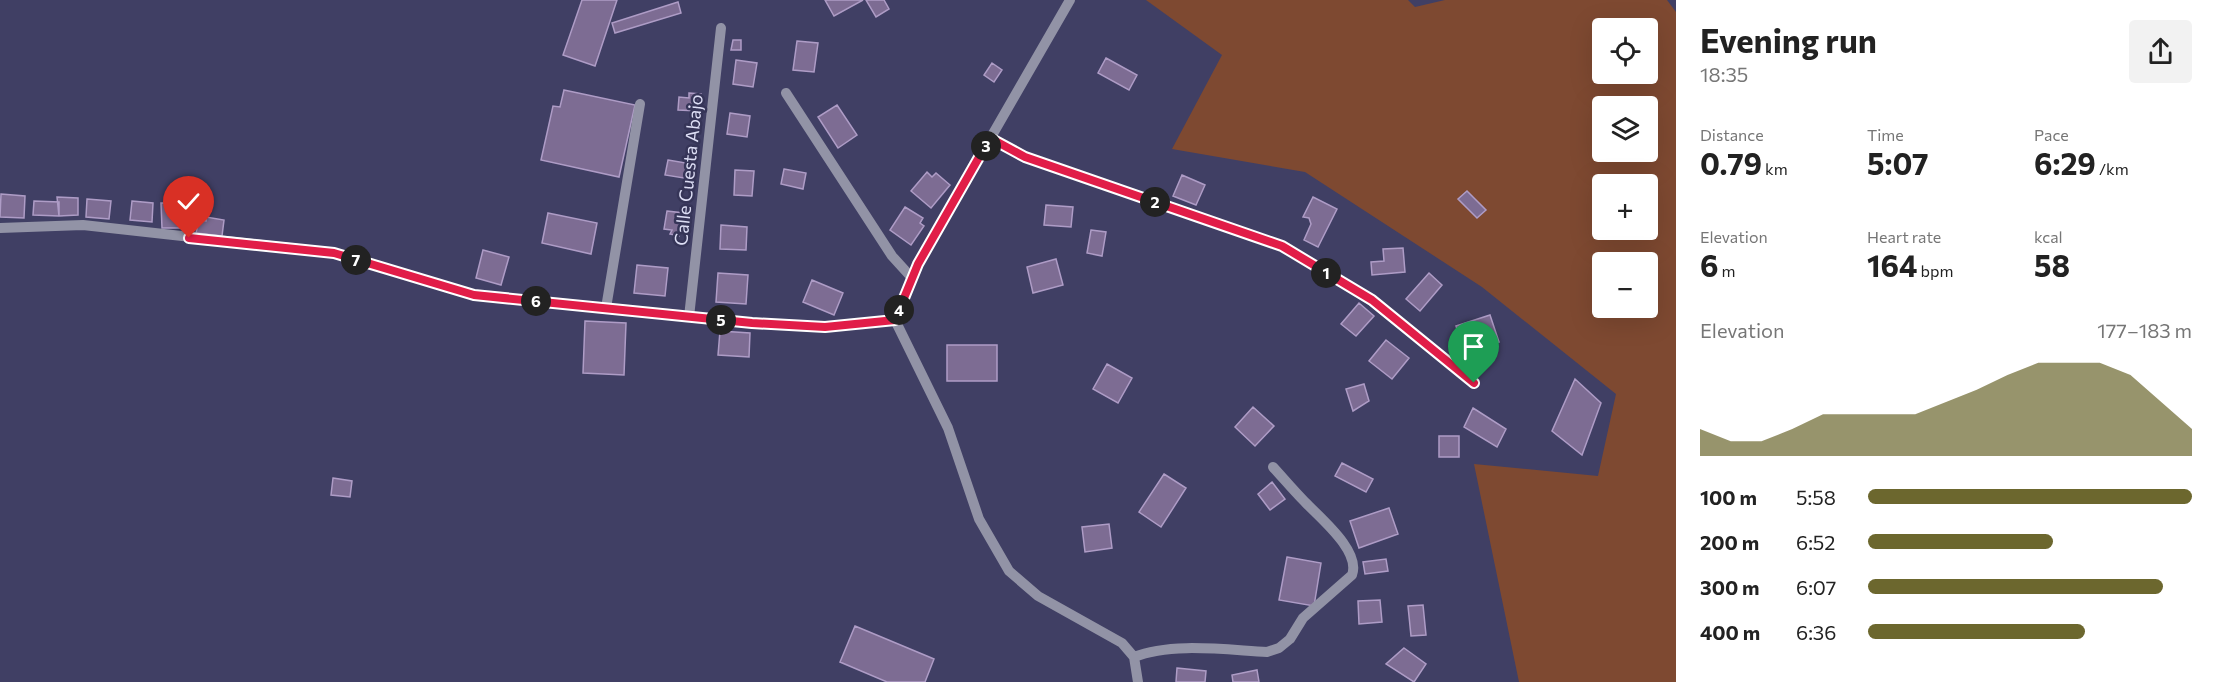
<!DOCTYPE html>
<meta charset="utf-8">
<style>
:root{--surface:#fff;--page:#f2f2f2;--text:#222;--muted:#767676;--accent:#6c672e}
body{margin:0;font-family:Commissioner,sans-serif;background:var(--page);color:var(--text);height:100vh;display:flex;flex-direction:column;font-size:22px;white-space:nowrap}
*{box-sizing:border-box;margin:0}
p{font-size:20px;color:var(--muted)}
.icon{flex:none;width:33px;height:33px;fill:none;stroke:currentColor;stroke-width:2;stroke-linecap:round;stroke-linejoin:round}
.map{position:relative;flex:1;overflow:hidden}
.panel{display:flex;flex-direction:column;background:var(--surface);width:540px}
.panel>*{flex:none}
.tools{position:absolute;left:1592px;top:18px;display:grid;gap:12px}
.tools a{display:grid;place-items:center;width:66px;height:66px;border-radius:6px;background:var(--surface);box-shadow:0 6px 24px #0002;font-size:30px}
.pin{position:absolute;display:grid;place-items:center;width:51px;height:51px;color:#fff;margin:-62px -26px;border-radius:50% 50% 50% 0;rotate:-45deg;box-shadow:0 0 6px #0007}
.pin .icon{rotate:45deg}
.km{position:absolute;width:30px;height:30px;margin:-15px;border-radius:50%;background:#222;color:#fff;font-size:16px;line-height:30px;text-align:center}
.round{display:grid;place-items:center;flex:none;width:63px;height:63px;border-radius:6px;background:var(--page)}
.overview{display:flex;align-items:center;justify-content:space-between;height:102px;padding:0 24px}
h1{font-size:33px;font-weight:700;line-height:45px}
.figures{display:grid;grid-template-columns:repeat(3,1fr);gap:9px;height:102px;padding:6px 24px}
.figures div{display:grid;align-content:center}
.figures b{font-size:30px;font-weight:700}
.figures small{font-size:16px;font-weight:400}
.figures p{font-size:16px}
.chart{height:168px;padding:12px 24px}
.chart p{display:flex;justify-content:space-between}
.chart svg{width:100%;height:108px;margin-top:6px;fill:var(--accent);opacity:.7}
ul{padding:0 24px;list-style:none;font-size:20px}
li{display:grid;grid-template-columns:96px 72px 1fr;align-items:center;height:45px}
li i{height:15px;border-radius:8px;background:var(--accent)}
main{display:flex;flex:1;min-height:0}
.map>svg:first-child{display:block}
</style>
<main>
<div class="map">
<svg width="1676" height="682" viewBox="0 0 1676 682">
<rect width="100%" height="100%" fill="#403f64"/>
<!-- green -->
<path fill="#7e4931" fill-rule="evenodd" d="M1146 0H1408L1415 7 1445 0H1667L1676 12V682H1519L1474 464 1598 476 1616 394 1482 287 1305 172 1172 149 1222 55ZM1602 28H1647V74H1602ZM1602 106H1647V152H1602ZM1602 184H1647V230H1602ZM1602 262H1647V308H1602Z"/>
<!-- building -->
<path fill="#7d6c93" stroke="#ae9cc6" stroke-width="1.5" d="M582 0H617L595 66 563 55Z
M825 0H863L834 16Z
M866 0H884L889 9 876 17Z
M678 2 681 13 615 33 612 23Z
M733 40H741V50H731Z
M797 41 818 43 814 72 793 70Z
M1106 58 1137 75 1129 90 1098 73Z
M736 60 757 63 753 87 733 84Z
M992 63 1002 70 994 82 984 75Z
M564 90 635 105 619 177 541 160 553 106 560 107Z
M689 93 701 94 699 111 678 110 679 97 689 98Z
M837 105 857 135 838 148 818 117Z
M730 113 750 116 747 137 727 134Z
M668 160 692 164 690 179 665 175Z
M784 169 806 173 803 189 781 184Z
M735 170 754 171 752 196 734 195Z
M927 172 932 177 936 173 950 185 931 208 911 191Z
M1182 175 1205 185 1196 205 1173 196Z
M1467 191 1486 210 1477 218 1458 199Z
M1 194 25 196 24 218 0 217Z
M57 197 78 198V215L59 216Z
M1313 197 1337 209 1318 247 1304 240 1311 224 1309 218 1303 217Z
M87 199 111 201 109 219 86 217Z
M34 201 59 202V216L33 215Z
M132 201 153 203 152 222 130 220Z
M161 203H182L190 228H162Z
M1046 205 1073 207 1071 227 1044 225Z
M905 207 923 218 920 223 924 226 911 245 890 230Z
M667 211 684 213 682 226H687L686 231 680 230 679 236 670 234 672 230 664 229Z
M548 213 597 223 591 254 542 243Z
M206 217 224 220 222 236 196 233 199 220 206 221Z
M721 225 747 227 746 250 720 249Z
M1091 230 1106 232 1102 256 1087 253Z
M1403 248 1405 272 1372 275 1371 262 1384 261 1383 249Z
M483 250 509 257 501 285 476 278Z
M1056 259 1063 285 1033 293 1027 267Z
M637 265 668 268 665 296 634 293Z
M718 273 748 275 746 304 716 302Z
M1429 273 1442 285 1420 311 1406 299Z
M812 280 843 293 834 315 803 302Z
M1359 303 1374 316 1356 336 1341 324Z
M1490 315 1499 342 1465 353 1456 326Z
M585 321 626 323 624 375 583 373Z
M720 331 750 333 749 357 718 355Z
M1386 340 1409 358 1392 379 1369 361Z
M947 345H997V381H947Z
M1107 364 1132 378 1118 403 1093 389Z
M1575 379 1601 403 1582 455 1552 431Z
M1364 384 1369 401 1353 411 1346 389Z
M1253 407 1274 426 1255 446 1235 427Z
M1473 408 1506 429 1497 447 1464 427Z
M1439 436H1459V457H1439Z
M1342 463 1373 479 1366 492 1335 476Z
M1164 474 1186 488 1161 527 1139 512Z
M333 478 352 481 350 497 331 495Z
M1272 482 1285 499 1270 510 1258 494Z
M1389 508 1398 534 1359 548 1350 521Z
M1109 524 1112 548 1085 552 1082 527Z
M1287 557 1321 563 1314 606 1279 600Z
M1386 559 1388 571 1365 574 1363 562Z
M1380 600 1382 622 1359 624 1358 601Z
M1423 605 1426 635 1411 636 1408 606Z
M855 626 934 659 925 682H887L840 662Z
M1404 648 1426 664 1414 682 1386 664Z
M1177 668 1206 671 1205 682H1176Z
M1257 670 1259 682H1233L1232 675Z"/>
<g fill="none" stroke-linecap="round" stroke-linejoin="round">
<!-- minor -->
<path stroke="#9293a6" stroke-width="10" d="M1070 0 918 264 895 320 948 428 979 519 1009 571 1038 596 1122 643 1134 657 1138 682
M786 93 892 256 912 278
M990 138 1025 157 1282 246 1372 301 1474 383
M0 228 83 225 334 253 474 295 752 323 825 327 895 320
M606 308 640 104
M689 317 721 28
M1134 657C1171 642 1227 650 1267 652L1279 648 1290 639 1303 618 1352 575C1361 551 1320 518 1305 502 1294 491 1284 479 1273 467"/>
</g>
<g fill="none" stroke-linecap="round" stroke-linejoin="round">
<!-- route casing -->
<g stroke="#fff" stroke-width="12">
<path id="route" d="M189 238 334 253 474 295 752 323 825 327 895 320 918 264 990 138 1025 157 1282 246 1372 300 1474 383"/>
</g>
<!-- route -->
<use href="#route" stroke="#e11d48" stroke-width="8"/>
</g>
<g text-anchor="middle" stroke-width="5" stroke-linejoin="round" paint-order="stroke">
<!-- street labels -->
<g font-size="18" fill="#dddef5" stroke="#363558">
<text transform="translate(689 170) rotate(-84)" y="6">Calle Cuesta Abajo</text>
</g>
</g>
</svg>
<div class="tools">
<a><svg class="icon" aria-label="locate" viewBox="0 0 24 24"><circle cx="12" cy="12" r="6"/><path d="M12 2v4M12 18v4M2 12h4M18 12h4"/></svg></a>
<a><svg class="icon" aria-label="layers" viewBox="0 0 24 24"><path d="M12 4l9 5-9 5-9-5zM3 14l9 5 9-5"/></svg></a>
<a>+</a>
<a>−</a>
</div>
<div class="pin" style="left:1474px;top:383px;background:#1e9e55"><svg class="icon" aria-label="arrive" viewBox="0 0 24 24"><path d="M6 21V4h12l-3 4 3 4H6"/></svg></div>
<div class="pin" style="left:189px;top:238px;background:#d93025"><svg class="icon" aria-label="check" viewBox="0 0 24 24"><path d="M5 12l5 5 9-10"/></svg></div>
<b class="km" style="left:1326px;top:273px">1</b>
<b class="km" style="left:1155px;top:202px">2</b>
<b class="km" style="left:986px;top:146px">3</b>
<b class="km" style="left:899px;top:310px">4</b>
<b class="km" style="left:721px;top:320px">5</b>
<b class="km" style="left:536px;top:301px">6</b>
<b class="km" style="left:356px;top:260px">7</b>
</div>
<section class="panel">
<div class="overview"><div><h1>Evening run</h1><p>18:35</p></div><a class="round"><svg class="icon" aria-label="share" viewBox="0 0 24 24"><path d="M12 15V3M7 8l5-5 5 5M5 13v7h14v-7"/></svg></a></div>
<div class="figures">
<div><p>Distance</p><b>0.79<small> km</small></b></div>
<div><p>Time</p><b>5:07</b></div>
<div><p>Pace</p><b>6:29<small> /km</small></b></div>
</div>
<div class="figures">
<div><p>Elevation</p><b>6<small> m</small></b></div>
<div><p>Heart rate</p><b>164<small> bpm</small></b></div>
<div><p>kcal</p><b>58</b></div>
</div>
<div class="chart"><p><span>Elevation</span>177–183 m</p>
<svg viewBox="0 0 160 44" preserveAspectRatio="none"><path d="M0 44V33L10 38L20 38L30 33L40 27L50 27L60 27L70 27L80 22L90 17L100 11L110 6L120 6L130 6L140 11L150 22L160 33V44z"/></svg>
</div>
<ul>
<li><b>100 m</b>5:58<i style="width:100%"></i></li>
<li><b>200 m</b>6:52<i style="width:57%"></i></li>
<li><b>300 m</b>6:07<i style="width:91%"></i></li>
<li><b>400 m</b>6:36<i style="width:67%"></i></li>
</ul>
</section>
</main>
